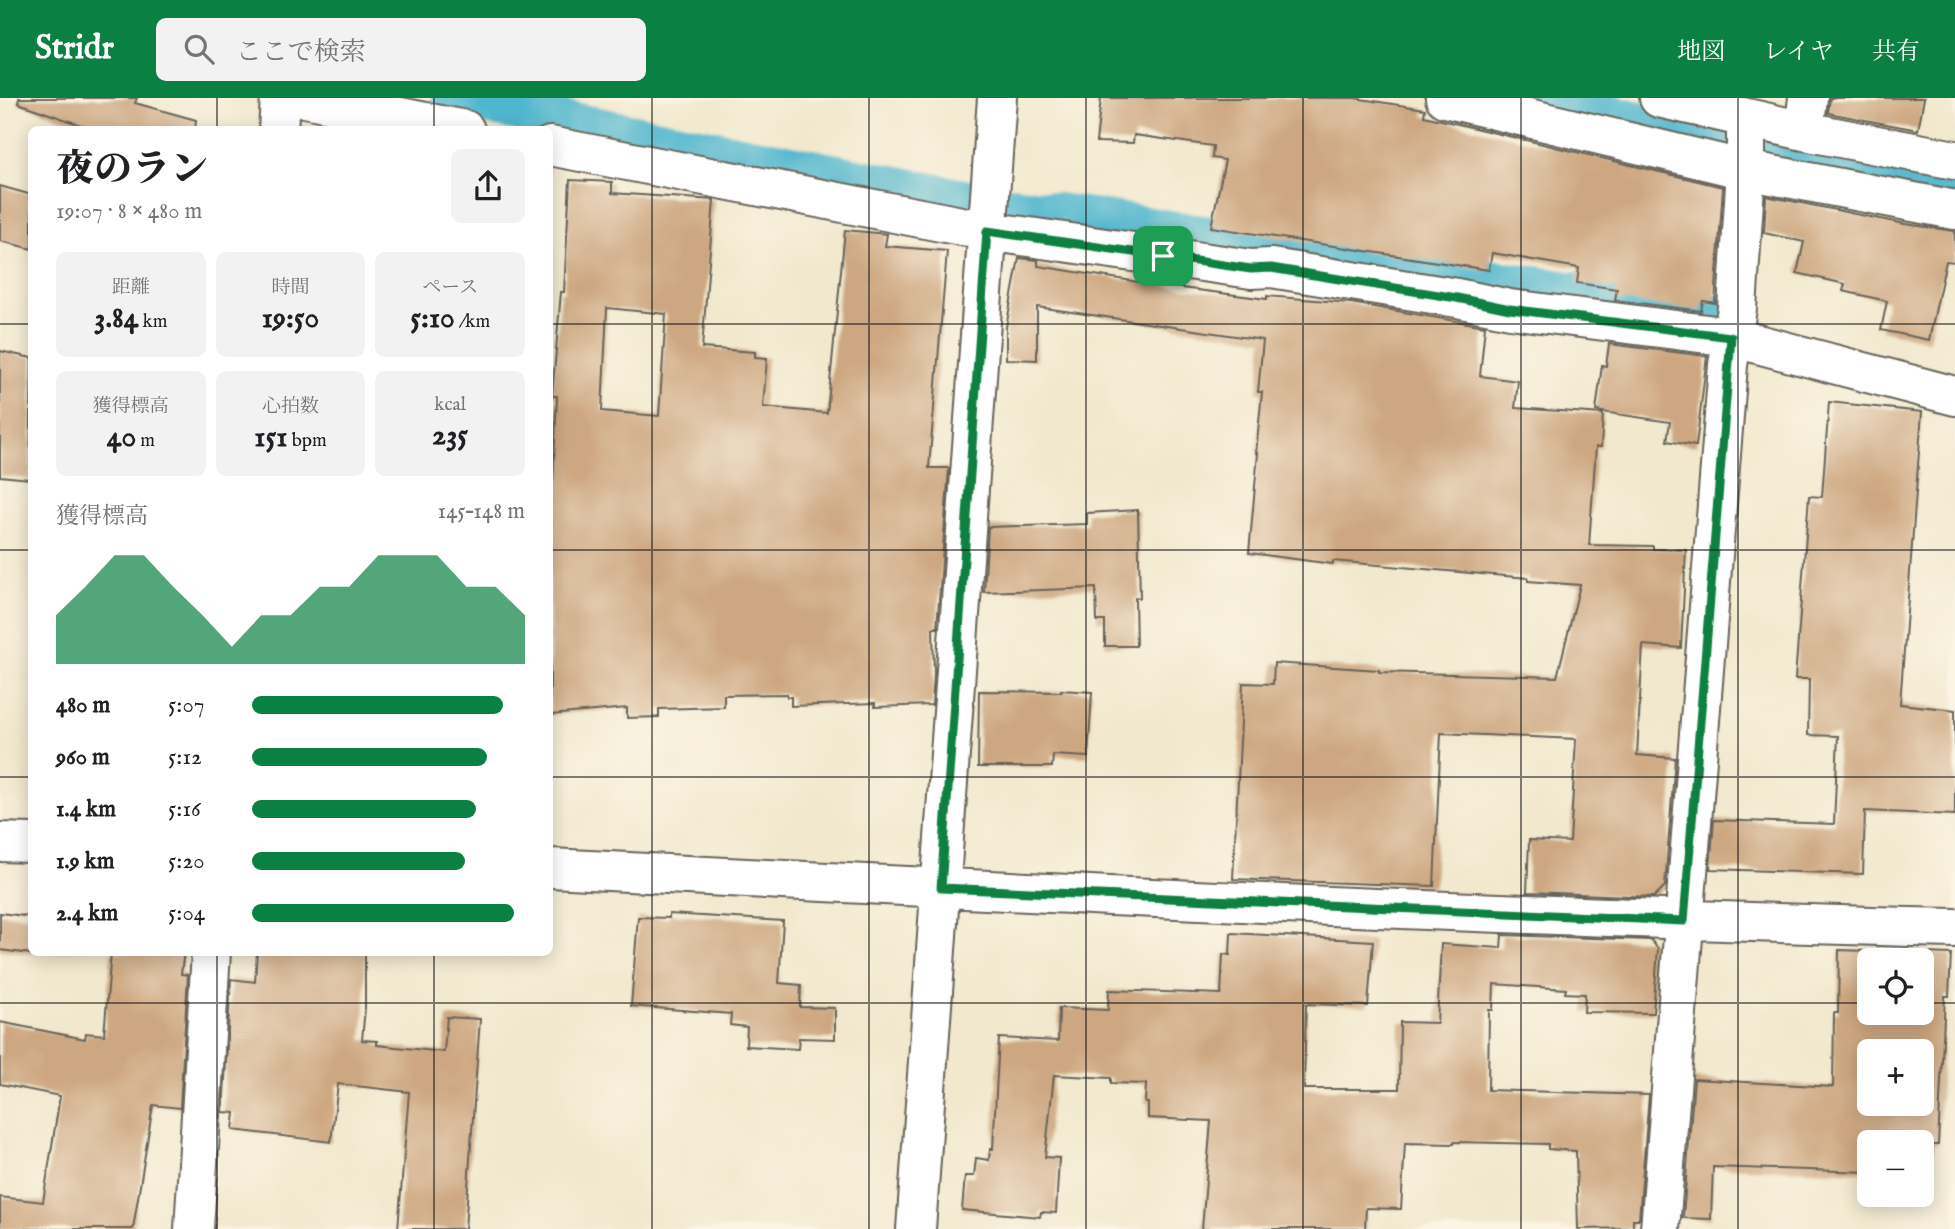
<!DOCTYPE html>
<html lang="ja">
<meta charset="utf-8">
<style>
:root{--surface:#fff;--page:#f2f2f2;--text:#202124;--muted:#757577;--accent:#0b8043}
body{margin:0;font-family:"IM FELL English","Noto Serif JP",serif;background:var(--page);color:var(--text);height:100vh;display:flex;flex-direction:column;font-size:26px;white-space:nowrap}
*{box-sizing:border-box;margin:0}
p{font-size:23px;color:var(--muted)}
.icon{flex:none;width:38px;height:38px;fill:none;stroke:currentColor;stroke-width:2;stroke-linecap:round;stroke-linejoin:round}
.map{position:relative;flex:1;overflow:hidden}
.side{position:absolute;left:28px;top:28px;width:525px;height:830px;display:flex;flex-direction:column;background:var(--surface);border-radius:10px;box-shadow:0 4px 18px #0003}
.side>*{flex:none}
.controls{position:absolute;left:1857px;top:850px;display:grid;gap:14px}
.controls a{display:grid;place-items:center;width:77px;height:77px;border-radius:10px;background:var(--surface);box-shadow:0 4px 18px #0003;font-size:35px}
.pin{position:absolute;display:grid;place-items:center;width:60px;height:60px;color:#fff;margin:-30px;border-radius:14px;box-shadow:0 4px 10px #0006}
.round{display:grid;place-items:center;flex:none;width:74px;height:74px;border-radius:10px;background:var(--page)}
.overview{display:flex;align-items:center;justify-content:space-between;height:119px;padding:0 28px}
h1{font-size:38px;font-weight:800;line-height:52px}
.stats{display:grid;grid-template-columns:repeat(3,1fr);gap:10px;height:119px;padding:7px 28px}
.stats div{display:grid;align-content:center;border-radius:10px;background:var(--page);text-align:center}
.stats b{font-size:30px;font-weight:800}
.stats small{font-size:19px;font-weight:400}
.stats p{font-size:19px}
.chart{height:196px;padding:14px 28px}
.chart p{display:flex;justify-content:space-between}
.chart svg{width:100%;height:126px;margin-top:7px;fill:var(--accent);opacity:.7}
ul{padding:0 28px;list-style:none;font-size:23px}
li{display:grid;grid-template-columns:112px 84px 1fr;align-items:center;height:52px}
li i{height:18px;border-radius:9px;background:var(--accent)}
header{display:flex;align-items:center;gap:42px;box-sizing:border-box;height:98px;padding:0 35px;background:var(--accent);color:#fff}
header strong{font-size:33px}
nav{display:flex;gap:38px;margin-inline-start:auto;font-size:24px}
.search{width:490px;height:63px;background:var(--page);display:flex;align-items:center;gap:18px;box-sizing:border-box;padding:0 24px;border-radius:10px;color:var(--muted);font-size:26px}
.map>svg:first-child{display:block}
</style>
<header>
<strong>Stridr</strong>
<div class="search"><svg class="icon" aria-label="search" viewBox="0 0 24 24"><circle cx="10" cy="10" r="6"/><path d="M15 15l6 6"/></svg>ここで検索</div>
<nav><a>地図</a><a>レイヤ</a><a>共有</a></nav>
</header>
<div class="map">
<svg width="1955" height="1131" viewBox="0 0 1955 1131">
<rect width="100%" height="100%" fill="#fcf5e5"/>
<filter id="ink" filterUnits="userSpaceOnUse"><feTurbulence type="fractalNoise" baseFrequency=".0143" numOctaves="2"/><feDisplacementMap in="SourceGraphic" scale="14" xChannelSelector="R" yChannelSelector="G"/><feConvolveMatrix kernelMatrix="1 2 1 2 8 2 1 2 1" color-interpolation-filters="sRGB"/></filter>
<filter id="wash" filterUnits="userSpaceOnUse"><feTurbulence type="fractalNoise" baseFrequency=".00686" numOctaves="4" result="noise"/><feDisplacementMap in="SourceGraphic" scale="28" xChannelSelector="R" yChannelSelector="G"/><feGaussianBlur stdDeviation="1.57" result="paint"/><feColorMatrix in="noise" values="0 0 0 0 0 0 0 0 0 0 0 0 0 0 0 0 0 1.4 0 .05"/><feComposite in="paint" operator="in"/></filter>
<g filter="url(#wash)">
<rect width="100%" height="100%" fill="#f1e8cd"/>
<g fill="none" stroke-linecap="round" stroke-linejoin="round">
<!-- canal -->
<path stroke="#4fb6cd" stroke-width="40" d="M451 0 969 102
M1545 0 1663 29 1955 91
M1013 108 1712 215"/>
</g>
<g id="blocks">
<!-- building -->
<path fill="#cda781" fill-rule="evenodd" d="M19 0H137L135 5 196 22 195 32H95L18 5Z
M1101 0H1354L1425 11 1424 18 1723 89 1715 205 1703 203 1701 213 1615 202 1617 191 1577 185 1579 170 1492 155 1489 172 1211 129 1225 62 1212 60 1213 48 1134 37 1133 45 1096 44Z
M1924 0 1918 32 1828 15 1830 0Z
M570 82 612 84V95L714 102 702 250 755 254V259L767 260 763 309 827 315 845 132 887 136 885 148 947 153 929 370H949L937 530H933L934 577 932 607 875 609V605L791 608V599H787V596L724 597V609L659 611V619L627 620V610L550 617V383H553L557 298H552L561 194H564ZM607 210 666 216 659 318 602 313Z
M0 88 32 97V151L0 143Z
M1766 98 1905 126 1955 133V164L1946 163 1929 242 1881 232 1887 203 1843 193 1845 186 1797 175 1804 144 1764 135Z
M1019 160 1038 162V168L1151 186 1267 201V198L1351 205 1485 228 1480 278 1518 283 1515 310 1603 316 1601 349H1596L1589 447 1653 448V451L1686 452 1681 550 1643 547 1637 657 1675 660 1665 788 1654 799 1527 794 1529 742 1570 744 1576 641 1441 635 1434 788 1233 781 1243 585 1273 586 1274 565 1379 572V574L1557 579 1580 487 1528 483V480L1333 463V466L1249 455 1258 355H1256L1262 294H1258L1263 242 1037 209V262L1006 261V229Z
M1609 246 1707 258 1696 348 1667 343 1670 324 1596 313 1602 267 1606 268Z
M0 253 32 260 30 381 0 378Z
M1829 304 1922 314 1900 606 1955 612V717L1865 713 1863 776 1710 771 1714 722 1834 726 1838 638 1808 637 1809 581H1795L1809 398 1822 399Z
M1138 412 1140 500H1135L1136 548H1105V523H1097L1096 490 984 494 988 429 1087 426V415Z
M1061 592 1092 594 1088 659 1053 657 1052 669H978L979 593 1061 594Z
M0 815 32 819V856L0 852Z
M669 816 783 823 779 885 801 887 800 909 835 910V941L799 940 798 951 746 948 747 929 730 927 731 916 631 908 638 819 669 820Z
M1231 835 1373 843 1368 908 1306 906 1304 991H1399L1400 924 1437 925 1441 846 1501 850 1502 837 1651 842 1658 851 1653 915 1584 914 1585 896 1565 895 1566 891 1494 886 1493 912H1489L1488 992 1649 997 1639 1121H1633V1130L1578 1131 1576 1053 1548 1051V1046L1454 1044V1046L1405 1045 1401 1111 1366 1110 1365 1131H1202L1211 1023 1148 1020V1005H1145L1146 986 1111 985V980L1054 977 1045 1059 1059 1060 1056 1115 1041 1114 1040 1119 962 1112 965 1078H974L976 1060 989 1062 990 1051H993L999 940 1058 943 1059 910 1108 912 1109 892 1221 896 1223 856 1230 857Z
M1839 852 1951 856 1949 898H1945L1938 1047H1933L1932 1075H1922V1045H1869V1074L1713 1069 1711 1121 1683 1120 1694 981 1833 989 1834 915H1838ZM1869 863H1922V915H1869ZM1869 954H1922V1006H1869Z
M111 854H184L181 876 188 877 180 1010 153 1007 133 1131H0V1099L43 1104 60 998 0 986V924L85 941 86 935 104 937Z
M257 854H365V910L362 942 377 943V947L444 954 447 919 480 921 465 1131H398L409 994 338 986 331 1044 233 1032 235 1015 223 1014 231 881 255 884Z"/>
</g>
</g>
<g filter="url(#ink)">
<use href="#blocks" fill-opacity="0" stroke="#67635a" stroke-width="2"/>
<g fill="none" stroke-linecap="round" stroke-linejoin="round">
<!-- minor casing -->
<g stroke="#67635a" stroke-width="42">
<path id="minor" d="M305 0 465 32
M1445 0 1746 72 1955 112
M1659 0 1804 33 1955 62
M278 32 280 0
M1804 33 1808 0
M550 48 987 133 1251 171 1271 170 1457 200 1510 211 1731 239 1955 298
M0 744 32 745
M550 770C1018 794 1486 818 1955 830
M194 1131 211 854
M916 1131 997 0
M1660 1131 1728 267 1737 210 1746 72V20"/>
</g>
<!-- minor -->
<use href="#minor" stroke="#fff" stroke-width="38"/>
</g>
</g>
<g fill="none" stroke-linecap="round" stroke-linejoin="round" filter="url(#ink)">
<!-- route casing -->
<g stroke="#fff" stroke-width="14">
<path id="route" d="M987 133 1251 171 1271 170 1457 200 1510 211 1731 239 1684 823 941 790Z"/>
</g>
<!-- route -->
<use href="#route" stroke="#0b8043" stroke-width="9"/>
</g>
<!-- grid -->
<path fill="none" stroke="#1c1c1c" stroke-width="2" stroke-opacity="0.55" d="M217 0V32M434 0V32M652 0V1131M869 0V1131M1086 0V1131M1303 0V1131M1521 0V1131M1738 0V1131M0 226H32M550 226H1955M0 452H32M550 452H1955M0 679H32M550 679H1955M217 854V1131M434 854V1131M0 905H1869M1922 905H1955"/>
</svg>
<div class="controls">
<a><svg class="icon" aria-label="locate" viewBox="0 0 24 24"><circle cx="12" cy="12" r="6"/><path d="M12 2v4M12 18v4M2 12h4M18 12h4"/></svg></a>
<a>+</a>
<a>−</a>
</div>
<div class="pin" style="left:1163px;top:158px;background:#1e9e55"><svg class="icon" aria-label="arrive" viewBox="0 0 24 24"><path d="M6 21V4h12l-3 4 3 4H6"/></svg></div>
<section class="side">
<div class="overview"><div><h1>夜のラン</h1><p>19:07 · 8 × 480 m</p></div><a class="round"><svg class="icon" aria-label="share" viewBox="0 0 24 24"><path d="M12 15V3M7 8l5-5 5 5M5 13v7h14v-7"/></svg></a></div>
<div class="stats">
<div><p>距離</p><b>3.84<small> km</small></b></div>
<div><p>時間</p><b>19:50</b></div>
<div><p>ペース</p><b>5:10<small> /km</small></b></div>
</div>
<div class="stats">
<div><p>獲得標高</p><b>40<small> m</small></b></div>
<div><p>心拍数</p><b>151<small> bpm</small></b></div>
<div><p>kcal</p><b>235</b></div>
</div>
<div class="chart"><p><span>獲得標高</span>145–148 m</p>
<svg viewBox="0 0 160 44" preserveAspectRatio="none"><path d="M0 44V27L10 17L20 6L30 6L40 17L50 27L60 38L70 27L80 27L90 17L100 17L110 6L120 6L130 6L140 17L150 17L160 27V44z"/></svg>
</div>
<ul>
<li><b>480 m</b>5:07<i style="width:92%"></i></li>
<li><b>960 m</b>5:12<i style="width:86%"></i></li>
<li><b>1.4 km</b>5:16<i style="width:82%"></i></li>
<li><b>1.9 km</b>5:20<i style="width:78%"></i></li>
<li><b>2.4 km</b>5:04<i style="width:96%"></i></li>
</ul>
</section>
</div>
